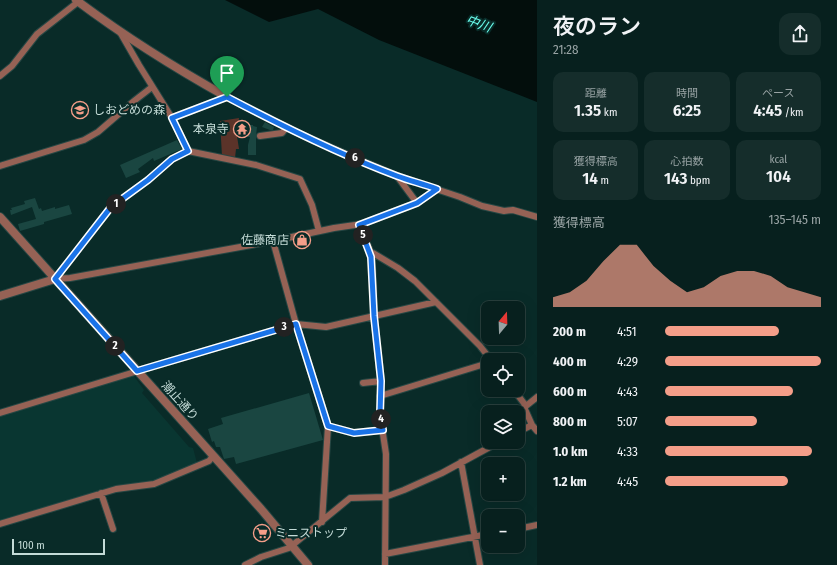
<!DOCTYPE html>
<html lang="ja">
<meta charset="utf-8">
<style>
:root{--surface:#07201e;--page:#152d2b;--text:#f1f3f6;--muted:#98a3a4;--line:#283e3c;--accent:#f49e89}
body{margin:0;font-family:"Fira Sans Condensed","Noto Sans JP",sans-serif;background:var(--page);color:var(--text);height:100vh;display:flex;flex-direction:column;font-size:15px;white-space:nowrap}
*{box-sizing:border-box;margin:0}
p{font-size:13px;color:var(--muted)}
.icon{flex:none;width:22px;height:22px;fill:none;stroke:currentColor;stroke-width:2;stroke-linecap:round;stroke-linejoin:round}
.map{position:relative;flex:1;overflow:hidden}
.details{display:flex;flex-direction:column;background:var(--surface);width:300px}
.details>*{flex:none}
.needle{width:26px;rotate:19deg}
.tools{position:absolute;left:481px;top:301px;display:grid;gap:8px}
.tools a{display:grid;place-items:center;width:44px;height:44px;border-radius:8px;background:var(--surface);box-shadow:0 4px 16px #0002,0 0 0 1px var(--line);font-size:20px}
.scale{position:absolute;left:12px;bottom:10px;width:93px;box-sizing:border-box;padding-left:4px;border:2px solid #c4dbd7;border-top:0;font-size:11px;line-height:14px;white-space:nowrap;color:#c4dbd7;-webkit-text-stroke:3px #092b28;paint-order:stroke}
.pin{position:absolute;display:grid;place-items:center;width:34px;height:34px;color:#fff;margin:-41px -17px;border-radius:50% 50% 50% 0;rotate:-45deg;box-shadow:0 0 4px #0007}
.pin .icon{rotate:45deg}
.km{position:absolute;width:20px;height:20px;margin:-10px;border-radius:50%;background:#222;color:#fff;font-size:11px;line-height:20px;text-align:center}
.round{display:grid;place-items:center;flex:none;width:42px;height:42px;border-radius:12px;background:var(--page)}
.head{display:flex;align-items:center;justify-content:space-between;height:68px;padding:0 16px}
h1{font-size:22px;font-weight:600;line-height:30px}
.figures{display:grid;grid-template-columns:repeat(3,1fr);gap:6px;height:68px;padding:4px 16px}
.figures div{display:grid;align-content:center;border-radius:10px;background:var(--page);text-align:center}
.figures b{font-size:17px;font-weight:600}
.figures small{font-size:11px;font-weight:400}
.figures p{font-size:11px}
.chart{height:112px;padding:8px 16px}
.chart p{display:flex;justify-content:space-between}
.chart svg{width:100%;height:72px;margin-top:4px;fill:var(--accent);opacity:.7}
ul{padding:0 16px;list-style:none;font-size:13px}
li{display:grid;grid-template-columns:64px 48px 1fr;align-items:center;height:30px}
li i{height:10px;border-radius:5px;background:var(--accent)}
main{display:flex;flex:1;min-height:0}
.map>svg:first-child{display:block}
</style>
<main>
<div class="map">
<svg width="537" height="565" viewBox="0 0 537 565">
<rect width="100%" height="100%" fill="#092b28"/>
<!-- built -->
<path fill="#093631" d="M133 375 144 390 142 393 189 447 193 448 197 463 152 483 114 486 0 521V416Z"/>
<!-- green -->
<path fill="#5b3329" d="M239 118 238 124 235 125V136H237L239 149H236L235 158 222 156 220 121Z"/>
<!-- water -->
<path fill="#030e0c" d="M225 0H537V102L379 40 318 9 269 22Z"/>
<!-- building -->
<path fill="#1a4641" d="M239 122H244V125H253V126L257 127 256 136V155H248V145L250 137H239V135H236V126H239Z
M265 122 274 127 273 130H270L262 127Z
M177 140 182 149 154 161 153 158 138 169 140 172 126 178 120 165Z
M35 198 39 209 41 208 42 211 55 207V209L69 205 72 214 44 222V224L20 231 18 224 36 219 32 207 11 215 10 210H12L11 208 25 204 24 201Z
M309 393 323 440 236 464 234 457 224 459 220 447H216L214 441 212 442 208 429 223 424 221 418Z"/>
<g fill="none" stroke-linecap="round" stroke-linejoin="round">
<!-- minor casing -->
<g stroke="#274744" stroke-width="8">
<path id="minor" d="M120 32 139 65 172 118 188 151
M0 76 12 66 37 34 78 2
M172 118 227 97 304 136 397 176 417 203
M260 136 282 133 286 128
M0 166 84 140 98 132 134 101 152 87
M397 176 460 197 482 206 504 211 513 210 537 217
M359 225 371 253 373 279 374 316 381 381 380 414 386 454 385 565
M273 241 296 324 328 426 322 522
M371 253H373L398 268 415 281 480 346 491 360
M55 279 70 278 273 241 334 228 362 224 417 203 437 189
M55 279 111 207 148 180 172 159 188 151 256 165 300 179 312 205 319 231
M137 371 296 324 326 327 436 302
M363 383 381 381
M514 390 526 406 524 407 532 425 537 431
M380 396 488 363
M526 406 537 397
M0 413 138 371
M328 426 354 433 383 430
M518 432 532 425
M461 462 480 565
M101 493 113 529
M0 524 116 489 154 484 209 461 213 456
M518 529 537 525
M385 554 488 534
M245 565 261 557 289 548 350 498 385 497 404 490 442 473 499 442"/>
</g>
<!-- tertiary casing -->
<g stroke="#274744" stroke-width="10">
<path id="tertiary" d="M76 0C124 36 175 68 227 97
M0 217 261 509 308 565
M0 296 55 279"/>
</g>
<!-- minor -->
<use href="#minor" stroke="#966255" stroke-width="6"/>
<!-- tertiary -->
<use href="#tertiary" stroke="#966255" stroke-width="8"/>
</g>
<g fill="none" stroke-linecap="round" stroke-linejoin="round">
<!-- route casing -->
<g stroke="#fff" stroke-width="8">
<path id="route" d="M227 97C282 126 338 154 397 176 410 181 424 184 437 189L417 203 359 225 371 257 374 316 381 381 380 414 383 430 354 433 328 426 296 324 137 371 55 279 111 207 148 180 172 159 188 151 172 118Z"/>
</g>
<!-- route -->
<use href="#route" stroke="#1a73e8" stroke-width="5"/>
</g>
<!-- icons -->
<defs>
<g id="school-ring" transform="scale(0.9)"><circle r="9.5" fill="#092b28" stroke="#f49e89" stroke-width="1.5"/><path d="M0-5L7-2L0 1L-7-2ZM-4 1L0 2.5L4 1V4Q0 6-4 4Z" fill="#f49e89"/></g>
<g id="temple-ring" transform="scale(0.9)"><circle r="9.5" fill="#092b28" stroke="#f49e89" stroke-width="1.5"/><path d="M0-6L5-2H3V0L6.5 2.5H4V6H1.5V3h-3V6H-4V2.5H-6.5L-3 0V-2H-5Z" fill="#f49e89"/></g>
<g id="shop-ring" transform="scale(0.9)"><circle r="9.5" fill="#092b28" stroke="#f49e89" stroke-width="1.5"/><path d="M-5-2.5h2.3a2.7 3.5 0 0 1 5.4 0H5L5.5 6h-11ZM-1.5-2.5h3a1.5 2.3 0 0 0-3 0Z" fill="#f49e89"/></g>
<g id="supermarket-ring" transform="scale(0.9)"><circle r="9.5" fill="#092b28" stroke="#f49e89" stroke-width="1.5"/><path d="M-6-5.5h2.5l.6 2H6L4.5 2H-2.5L-4.4-4H-6ZM-1.5 3.2a1.3 1.3 0 1 0 .1 0ZM3 3.2a1.3 1.3 0 1 0 .1 0Z" fill="#f49e89"/></g>
</defs>
<g fill-rule="evenodd">
<use href="#school-ring" x="80" y="110"/>
<use href="#temple-ring" x="242" y="129"/>
<use href="#shop-ring" x="302" y="240"/>
<use href="#supermarket-ring" x="262" y="533"/>
</g>
<g text-anchor="middle" stroke-width="4" stroke-linejoin="round" paint-order="stroke">
<!-- poi labels -->
<g font-size="12" fill="#c4dbd7" stroke="#092b28" text-anchor="start">
<text x="93" y="114">しおどめの森</text>
<text x="229" y="133" text-anchor="end">本泉寺</text>
<text x="289" y="244" text-anchor="end">佐藤商店</text>
<text x="275" y="537">ミニストップ</text>
</g>
<!-- street labels -->
<g font-size="12" fill="#c4dbd7" stroke="#092b28">
<text transform="translate(180 401) rotate(48)" y="4">潮止通り</text>
</g>
<!-- water labels -->
<g font-size="13" font-style="italic" fill="#6afeee" stroke="#092b28">
<text transform="translate(479 23) rotate(20)" y="5">中川</text>
</g>
</g>
</svg>
<div class="tools">
<a><svg class="needle" viewBox="-14 -14 28 28"><path d="M0-13l5 13h-10z" fill="#e53935"/><path d="M0 13l5-13h-10z" fill="#98a3a4"/></svg></a>
<a><svg class="icon" aria-label="locate" viewBox="0 0 24 24"><circle cx="12" cy="12" r="6"/><path d="M12 2v4M12 18v4M2 12h4M18 12h4"/></svg></a>
<a><svg class="icon" aria-label="layers" viewBox="0 0 24 24"><path d="M12 4l9 5-9 5-9-5zM3 14l9 5 9-5"/></svg></a>
<a>+</a>
<a>−</a>
</div>
<div class="scale">100 m</div>
<div class="pin" style="left:227px;top:97px;background:#1e9e55"><svg class="icon" aria-label="arrive" viewBox="0 0 24 24"><path d="M6 21V4h12l-3 4 3 4H6"/></svg></div>
<b class="km" style="left:116px;top:204px">1</b>
<b class="km" style="left:115px;top:346px">2</b>
<b class="km" style="left:284px;top:327px">3</b>
<b class="km" style="left:381px;top:419px">4</b>
<b class="km" style="left:363px;top:235px">5</b>
<b class="km" style="left:355px;top:158px">6</b>
</div>
<section class="details">
<div class="head"><div><h1>夜のラン</h1><p>21:28</p></div><a class="round"><svg class="icon" aria-label="share" viewBox="0 0 24 24"><path d="M12 15V3M7 8l5-5 5 5M5 13v7h14v-7"/></svg></a></div>
<div class="figures">
<div><p>距離</p><b>1.35<small> km</small></b></div>
<div><p>時間</p><b>6:25</b></div>
<div><p>ペース</p><b>4:45<small> /km</small></b></div>
</div>
<div class="figures">
<div><p>獲得標高</p><b>14<small> m</small></b></div>
<div><p>心拍数</p><b>143<small> bpm</small></b></div>
<div><p>kcal</p><b>104</b></div>
</div>
<div class="chart"><p><span>獲得標高</span>135–145 m</p>
<svg viewBox="0 0 160 44" preserveAspectRatio="none"><path d="M0 44V38L10 35L20 28L30 16L40 6L50 6L60 19L70 28L80 35L90 32L100 25L110 22L120 22L130 25L140 32L150 35L160 38V44z"/></svg>
</div>
<ul>
<li><b>200 m</b>4:51<i style="width:73%"></i></li>
<li><b>400 m</b>4:29<i style="width:100%"></i></li>
<li><b>600 m</b>4:43<i style="width:82%"></i></li>
<li><b>800 m</b>5:07<i style="width:59%"></i></li>
<li><b>1.0 km</b>4:33<i style="width:94%"></i></li>
<li><b>1.2 km</b>4:45<i style="width:79%"></i></li>
</ul>
</section>
</main>
